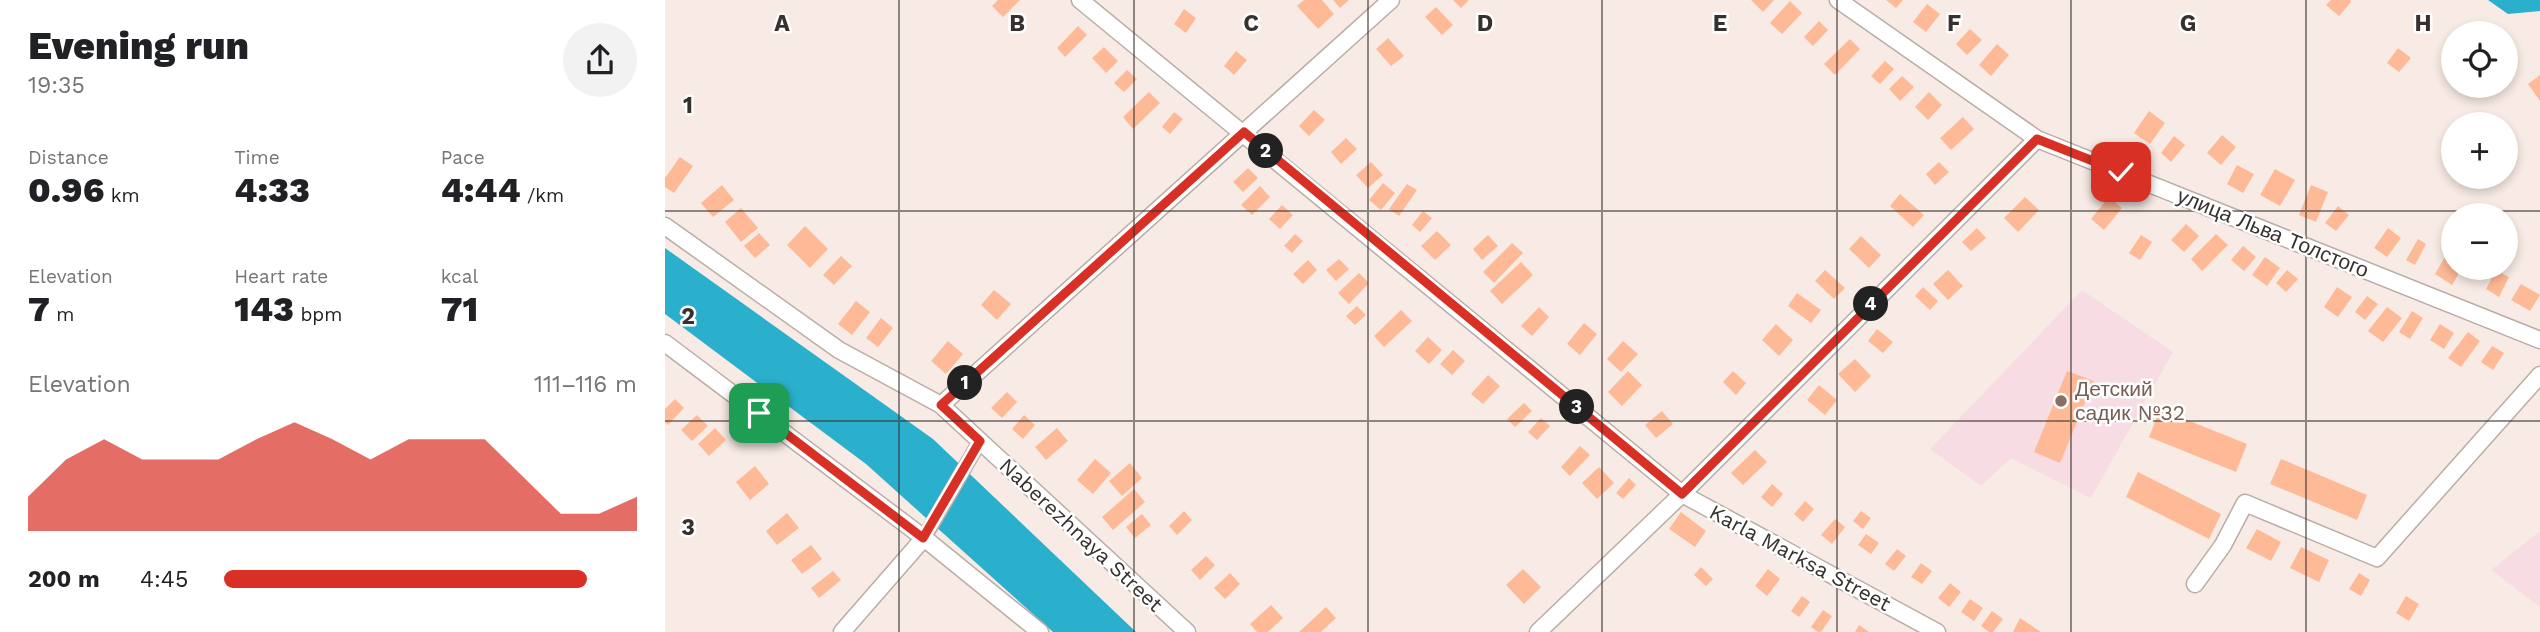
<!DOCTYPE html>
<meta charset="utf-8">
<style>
:root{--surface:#fff;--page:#f2f2f2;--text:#202124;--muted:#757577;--accent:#d93025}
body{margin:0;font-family:"Work Sans",sans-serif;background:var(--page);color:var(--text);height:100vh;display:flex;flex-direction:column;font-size:26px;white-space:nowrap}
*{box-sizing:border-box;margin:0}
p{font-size:23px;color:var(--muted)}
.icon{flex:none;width:38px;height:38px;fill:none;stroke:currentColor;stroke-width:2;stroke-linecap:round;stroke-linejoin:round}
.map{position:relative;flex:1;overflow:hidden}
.side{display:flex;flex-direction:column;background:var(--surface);width:665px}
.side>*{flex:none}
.buttons{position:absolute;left:1776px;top:21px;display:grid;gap:14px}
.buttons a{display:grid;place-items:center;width:77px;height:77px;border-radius:50%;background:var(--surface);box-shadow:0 4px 10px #0003;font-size:35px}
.pin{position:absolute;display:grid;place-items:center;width:60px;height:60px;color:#fff;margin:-30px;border-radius:14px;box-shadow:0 4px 10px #0006}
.km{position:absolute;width:35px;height:35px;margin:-18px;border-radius:50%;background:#222;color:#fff;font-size:19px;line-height:35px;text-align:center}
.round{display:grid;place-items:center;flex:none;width:74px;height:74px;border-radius:37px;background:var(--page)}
.summary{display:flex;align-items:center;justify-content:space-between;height:119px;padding:0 28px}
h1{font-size:38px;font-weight:800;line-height:52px}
.metrics{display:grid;grid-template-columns:repeat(3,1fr);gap:10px;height:119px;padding:7px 28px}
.metrics div{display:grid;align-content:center}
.metrics b{font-size:35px;font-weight:800}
.metrics small{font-size:19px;font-weight:400}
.metrics p{font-size:19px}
.chart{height:196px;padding:14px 28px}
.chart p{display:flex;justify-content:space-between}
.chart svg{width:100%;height:126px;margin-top:7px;fill:var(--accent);opacity:.7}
ul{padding:0 28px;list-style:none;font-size:23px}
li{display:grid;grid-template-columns:112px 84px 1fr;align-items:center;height:52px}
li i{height:18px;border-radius:9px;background:var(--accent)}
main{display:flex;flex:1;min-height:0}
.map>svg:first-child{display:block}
</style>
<main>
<section class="side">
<div class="summary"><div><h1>Evening run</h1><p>19:35</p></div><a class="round"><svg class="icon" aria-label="share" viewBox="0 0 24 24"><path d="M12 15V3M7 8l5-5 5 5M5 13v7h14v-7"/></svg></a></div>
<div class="metrics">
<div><p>Distance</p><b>0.96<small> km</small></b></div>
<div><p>Time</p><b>4:33</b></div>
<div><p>Pace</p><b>4:44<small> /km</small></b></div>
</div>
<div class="metrics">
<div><p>Elevation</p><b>7<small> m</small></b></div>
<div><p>Heart rate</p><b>143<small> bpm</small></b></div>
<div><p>kcal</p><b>71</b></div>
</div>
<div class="chart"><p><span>Elevation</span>111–116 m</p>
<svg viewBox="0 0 160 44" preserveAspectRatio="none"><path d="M0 44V32L10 19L20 12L30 19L40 19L50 19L60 12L70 6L80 12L90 19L100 12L110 12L120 12L130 25L140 38L150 38L160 32V44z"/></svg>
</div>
<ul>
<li><b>200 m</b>4:45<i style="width:88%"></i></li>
</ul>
</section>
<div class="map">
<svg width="1875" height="632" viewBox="0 0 1875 632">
<rect width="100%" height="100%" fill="#f8ebe5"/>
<!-- education -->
<path fill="#f7dde3" d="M1417 290 1508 352 1426 498 1346 458 1316 486 1265 449Z
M1875 531V607L1826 570Z"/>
<!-- water -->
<path fill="#2ab0cd" d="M1823 0H1875V11L1843 14Z
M0 248 268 439 471 632H388L201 464 0 314Z"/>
<!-- building -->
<path fill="#feba96" d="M333 0H355L338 17 327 6Z
M639 0H657L669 14 653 29 632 6Z
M668 0H684L675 8Z
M788 0H804L796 8Z
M1086 0H1109L1098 12Z
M1221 0H1238L1231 8Z
M1666 0H1685L1686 2 1674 16 1661 5Z
M1125 1 1137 13 1117 34 1105 23Z
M1262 4 1275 14 1261 32 1248 22Z
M771 7 788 25 777 35 760 17Z
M519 9 531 18 521 33 509 24Z
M1154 21 1163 30 1148 46 1139 37Z
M413 26 422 35 400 57 392 48Z
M1305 29 1317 40 1302 55 1291 44Z
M723 38 739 56 726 66 711 49Z
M1185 39 1195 49 1170 75 1159 64Z
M1332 44 1344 55 1326 76 1314 65Z
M439 47 453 61 441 73 427 58Z
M1733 48 1746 58 1734 72 1722 63Z
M571 51 582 60 569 75 559 66Z
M1220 61 1229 69 1215 84 1206 76Z
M462 70 472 79 459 92 449 83Z
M1875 75V101L1863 84Z
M1237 76 1249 87 1235 101 1224 89Z
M484 92 495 103 468 129 458 117Z
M1264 92 1277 105 1263 120 1250 107Z
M649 110 660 120 644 136 634 126Z
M1484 111 1500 123 1485 144 1469 133Z
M509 112 518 119 505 134 497 127Z
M1298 117 1309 129 1286 150 1275 138Z
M1557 135 1571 147 1556 165 1542 153Z
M1509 136 1520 145 1506 162 1496 153Z
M681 138 692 149 676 164 666 152Z
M15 157 28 166 9 193 0 187V178Z
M706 162 718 175 703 188 691 175Z
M1274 162 1284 172 1270 185 1261 174Z
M1572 165 1589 174 1578 193 1562 184Z
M583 168 593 178 578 192 568 182Z
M1610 169 1630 180 1615 206 1595 195Z
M718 183 730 193 716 210 704 200Z
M742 184 752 190 734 216 724 209Z
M57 185 69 200 48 217 36 203Z
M1646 185 1663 192 1651 222 1634 215Z
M595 186 605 197 587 215 576 205Z
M1235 194 1259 215 1248 227 1225 206Z
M1360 197 1374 210 1353 232 1339 218Z
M1444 197 1457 208 1439 230 1426 219Z
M617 205 628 215 615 229 604 219Z
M1673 206 1684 215 1671 231 1660 223Z
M76 208 93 228 76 242 60 222Z
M758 211 767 218 755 232 747 225Z
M1521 224 1534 236 1519 252 1506 240Z
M140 226 163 249 145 268 122 245Z
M1312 228 1321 238 1306 251 1297 242Z
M1723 228 1736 238 1722 257 1709 248Z
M772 231 786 245 770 260 756 246Z
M94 233 105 245 90 258 79 246Z
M630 234 638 241 627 253 619 246Z
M1551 234 1563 245 1537 271 1526 259Z
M823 235 833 246 817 260 808 249Z
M1476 235 1487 242 1475 260 1464 253Z
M1196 236 1216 255 1204 268 1184 249Z
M1753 239 1761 244 1750 265 1741 260Z
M847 243 858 253 829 283 818 272Z
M1578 246 1591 257 1579 271 1566 260Z
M1781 255 1788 259V268H1797L1787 285 1770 274Z
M176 256 187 266 169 285 158 275Z
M1600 257 1615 268 1602 286 1587 275Z
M674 259 684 269 671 281 661 270Z
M643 260 652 270 638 284 628 274Z
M856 262 868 275 837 304 825 291Z
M1160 270 1180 288 1169 299 1150 281Z
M1283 270 1298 286 1283 300 1268 284Z
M1622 270 1633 279 1621 292 1611 283Z
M1831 270 1844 277 1834 297 1821 289Z
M694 273 704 283 684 304 673 293Z
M1856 284 1875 295 1865 311 1846 300Z
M1258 287 1273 301 1265 310 1250 296Z
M1672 287 1687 297 1673 317 1659 307Z
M329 290 346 304 332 320 316 305Z
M1132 293 1156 310 1146 323 1123 306Z
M1702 296 1713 304 1700 320 1690 312Z
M191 301 205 312 187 335 173 324Z
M692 306 701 315 690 325 681 316Z
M874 307 884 317 867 336 856 326Z
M1722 307 1737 318 1718 342 1703 331Z
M736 310 747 321 719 347 709 336Z
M1747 311 1758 318 1745 339 1734 332Z
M216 318 228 328 213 347 201 338Z
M919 323 932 334 915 355 902 344Z
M1111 324 1128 340 1114 356 1097 340Z
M1775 324 1789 333 1779 349 1765 340Z
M1212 329 1228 342 1218 353 1203 341Z
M1803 332 1815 341 1796 367 1783 358Z
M763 337 777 350 764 364 750 351Z
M283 341 298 354 281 374 266 361Z
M958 341 973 354 956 372 942 359Z
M1827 346 1839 353 1828 370 1816 362Z
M788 350 800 361 787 375 775 364Z
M1190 359 1206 376 1190 392 1173 374Z
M963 371 977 385 957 406 943 392Z
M1068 371 1081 383 1071 395 1058 382Z
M1402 371 1429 381 1395 463 1369 452Z
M823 375 835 386 818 404 806 394Z
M1154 385 1172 400 1160 415 1142 400Z
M342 392 352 402 337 418 326 408Z
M10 399 19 408 3 425 0 422V409Z
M859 403 867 411 850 427 842 419Z
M1495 409 1582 444 1571 472 1484 437Z
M997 411 1008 424 991 438 980 425Z
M32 415 43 426 27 441 16 430Z
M359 415 370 425 358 439 347 429Z
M876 418 885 426 872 440 863 432Z
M50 428 61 440 44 456 33 444Z
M392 428 403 441 381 460 370 447Z
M915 446 925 455 905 476 896 467Z
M1090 450 1102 462 1078 485 1066 473Z
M430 459 446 473 428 494 412 480Z
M1616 459 1702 495 1692 520 1605 484Z
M465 463 477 478 457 496 444 481Z
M90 466 104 484 85 500 71 482Z
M934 467 949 483 932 499 917 483Z
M1473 472 1556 514 1544 539 1461 497Z
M964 478 971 485 958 499 951 493Z
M1107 484 1118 494 1107 507 1096 497Z
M469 489 480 502 448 530 437 517Z
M1140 501 1149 509 1138 522 1129 514Z
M519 511 527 520 512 535 504 526Z
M1196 511 1206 518 1198 529 1188 521Z
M1016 512 1041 531 1030 547 1004 529Z
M122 513 134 528 112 545 101 531Z
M477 514 486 525 470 538 461 527Z
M1170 519 1180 527 1167 544 1156 535Z
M1592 529 1616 542 1606 561 1581 548Z
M1201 534 1214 543 1206 554 1193 545Z
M146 545 157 559 137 574 126 560Z
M1636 547 1664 560 1654 582 1625 568Z
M1232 549 1241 556 1229 571 1220 564Z
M541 556 550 565 535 580 526 570Z
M1256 563 1267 571 1257 584 1246 577Z
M1036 567 1048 579 1041 586 1029 575Z
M858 569 876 587 859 604 841 585Z
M1103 569 1115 579 1102 596 1090 586Z
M168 571 176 580 154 598 146 588Z
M565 573 575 584 560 599 549 588Z
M1694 573 1705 580 1696 596 1684 589Z
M1285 583 1296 592 1284 607 1273 598Z
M1137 596 1145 602 1134 617 1126 611Z
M1741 596 1754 604 1744 621 1731 613Z
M1305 599 1318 608 1309 621 1296 612Z
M606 605 618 618 603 632H592L585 624Z
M661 607 671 618 656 632H634Z
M1158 610 1167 616 1156 632H1153L1146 627Z
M1327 611 1338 619 1328 632H1324L1316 626Z
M1355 618 1376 632H1348Z
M1194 625 1204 632H1190Z"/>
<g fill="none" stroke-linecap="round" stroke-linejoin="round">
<!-- pedestrian casing -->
<g stroke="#b9ada7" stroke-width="16">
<path id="pedestrian" d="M259 538 315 441"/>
</g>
<!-- minor casing -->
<g stroke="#b9ada7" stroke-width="19">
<path id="minor" d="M415 0 1017 494 1272 632
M1173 0 1372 139 1875 340
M0 226 174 350 276 405 522 632
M0 343 259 538 375 632
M276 405 726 0
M1530 584 1558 545 1580 503 1712 558 1875 375
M177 632 259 538
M873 632 1017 494 1372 139"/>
</g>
<!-- pedestrian -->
<use href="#pedestrian" stroke="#fff" stroke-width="12"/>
<!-- minor -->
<use href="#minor" stroke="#fff" stroke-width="16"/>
</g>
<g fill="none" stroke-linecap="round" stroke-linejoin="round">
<!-- route casing -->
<g stroke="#fff" stroke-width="14">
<path id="route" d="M94 413 258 538 315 441 276 405 579 132 1017 494 1372 139 1456 172"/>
</g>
<!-- route -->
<use href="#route" stroke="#d93025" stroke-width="9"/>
</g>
<!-- grid -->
<path fill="none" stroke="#36312f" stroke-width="2" stroke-opacity="0.55" d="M234 0V632M469 0V632M703 0V632M937 0V632M1172 0V632M1406 0V632M1641 0V632M0 211H1875M0 421H1875"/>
<!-- markers -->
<circle fill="#8d6e63" stroke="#fff" stroke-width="2.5" cx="1396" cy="401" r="7"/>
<g text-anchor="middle" stroke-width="5" stroke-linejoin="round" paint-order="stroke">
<!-- street labels -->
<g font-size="21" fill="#36312f" stroke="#fff">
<text transform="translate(1608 233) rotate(22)" y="7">улица Льва Толстого</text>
<text transform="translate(416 535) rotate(43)" y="7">Naberezhnaya Street</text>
<text transform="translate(1135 558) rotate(28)" y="7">Karla Marksa Street</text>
</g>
<!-- education labels -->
<g font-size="21" fill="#785e54" stroke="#fff" text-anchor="start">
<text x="1410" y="396">Детский<tspan x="1410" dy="24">садик №32</tspan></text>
</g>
</g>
<g font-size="23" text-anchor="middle" font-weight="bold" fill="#36312f" stroke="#fff" stroke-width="5" stroke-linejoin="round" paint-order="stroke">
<text x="117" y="31">A</text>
<text x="352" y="31">B</text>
<text x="586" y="31">C</text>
<text x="820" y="31">D</text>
<text x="1055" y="31">E</text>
<text x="1289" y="31">F</text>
<text x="1523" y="31">G</text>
<text x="1758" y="31">H</text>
<text x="23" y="113">1</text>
<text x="23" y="324">2</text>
<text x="23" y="535">3</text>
</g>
</svg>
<div class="buttons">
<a><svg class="icon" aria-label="locate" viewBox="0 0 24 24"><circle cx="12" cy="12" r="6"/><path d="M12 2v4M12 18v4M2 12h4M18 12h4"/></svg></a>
<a>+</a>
<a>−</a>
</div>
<div class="pin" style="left:94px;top:413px;background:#1e9e55"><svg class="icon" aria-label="arrive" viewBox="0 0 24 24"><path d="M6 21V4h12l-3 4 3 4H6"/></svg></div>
<div class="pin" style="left:1456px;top:172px;background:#d93025"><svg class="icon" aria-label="check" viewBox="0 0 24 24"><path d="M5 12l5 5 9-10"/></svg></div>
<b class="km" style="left:300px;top:383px">1</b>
<b class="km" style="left:601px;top:151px">2</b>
<b class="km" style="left:912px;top:407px">3</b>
<b class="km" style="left:1206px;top:304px">4</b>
</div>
</main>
